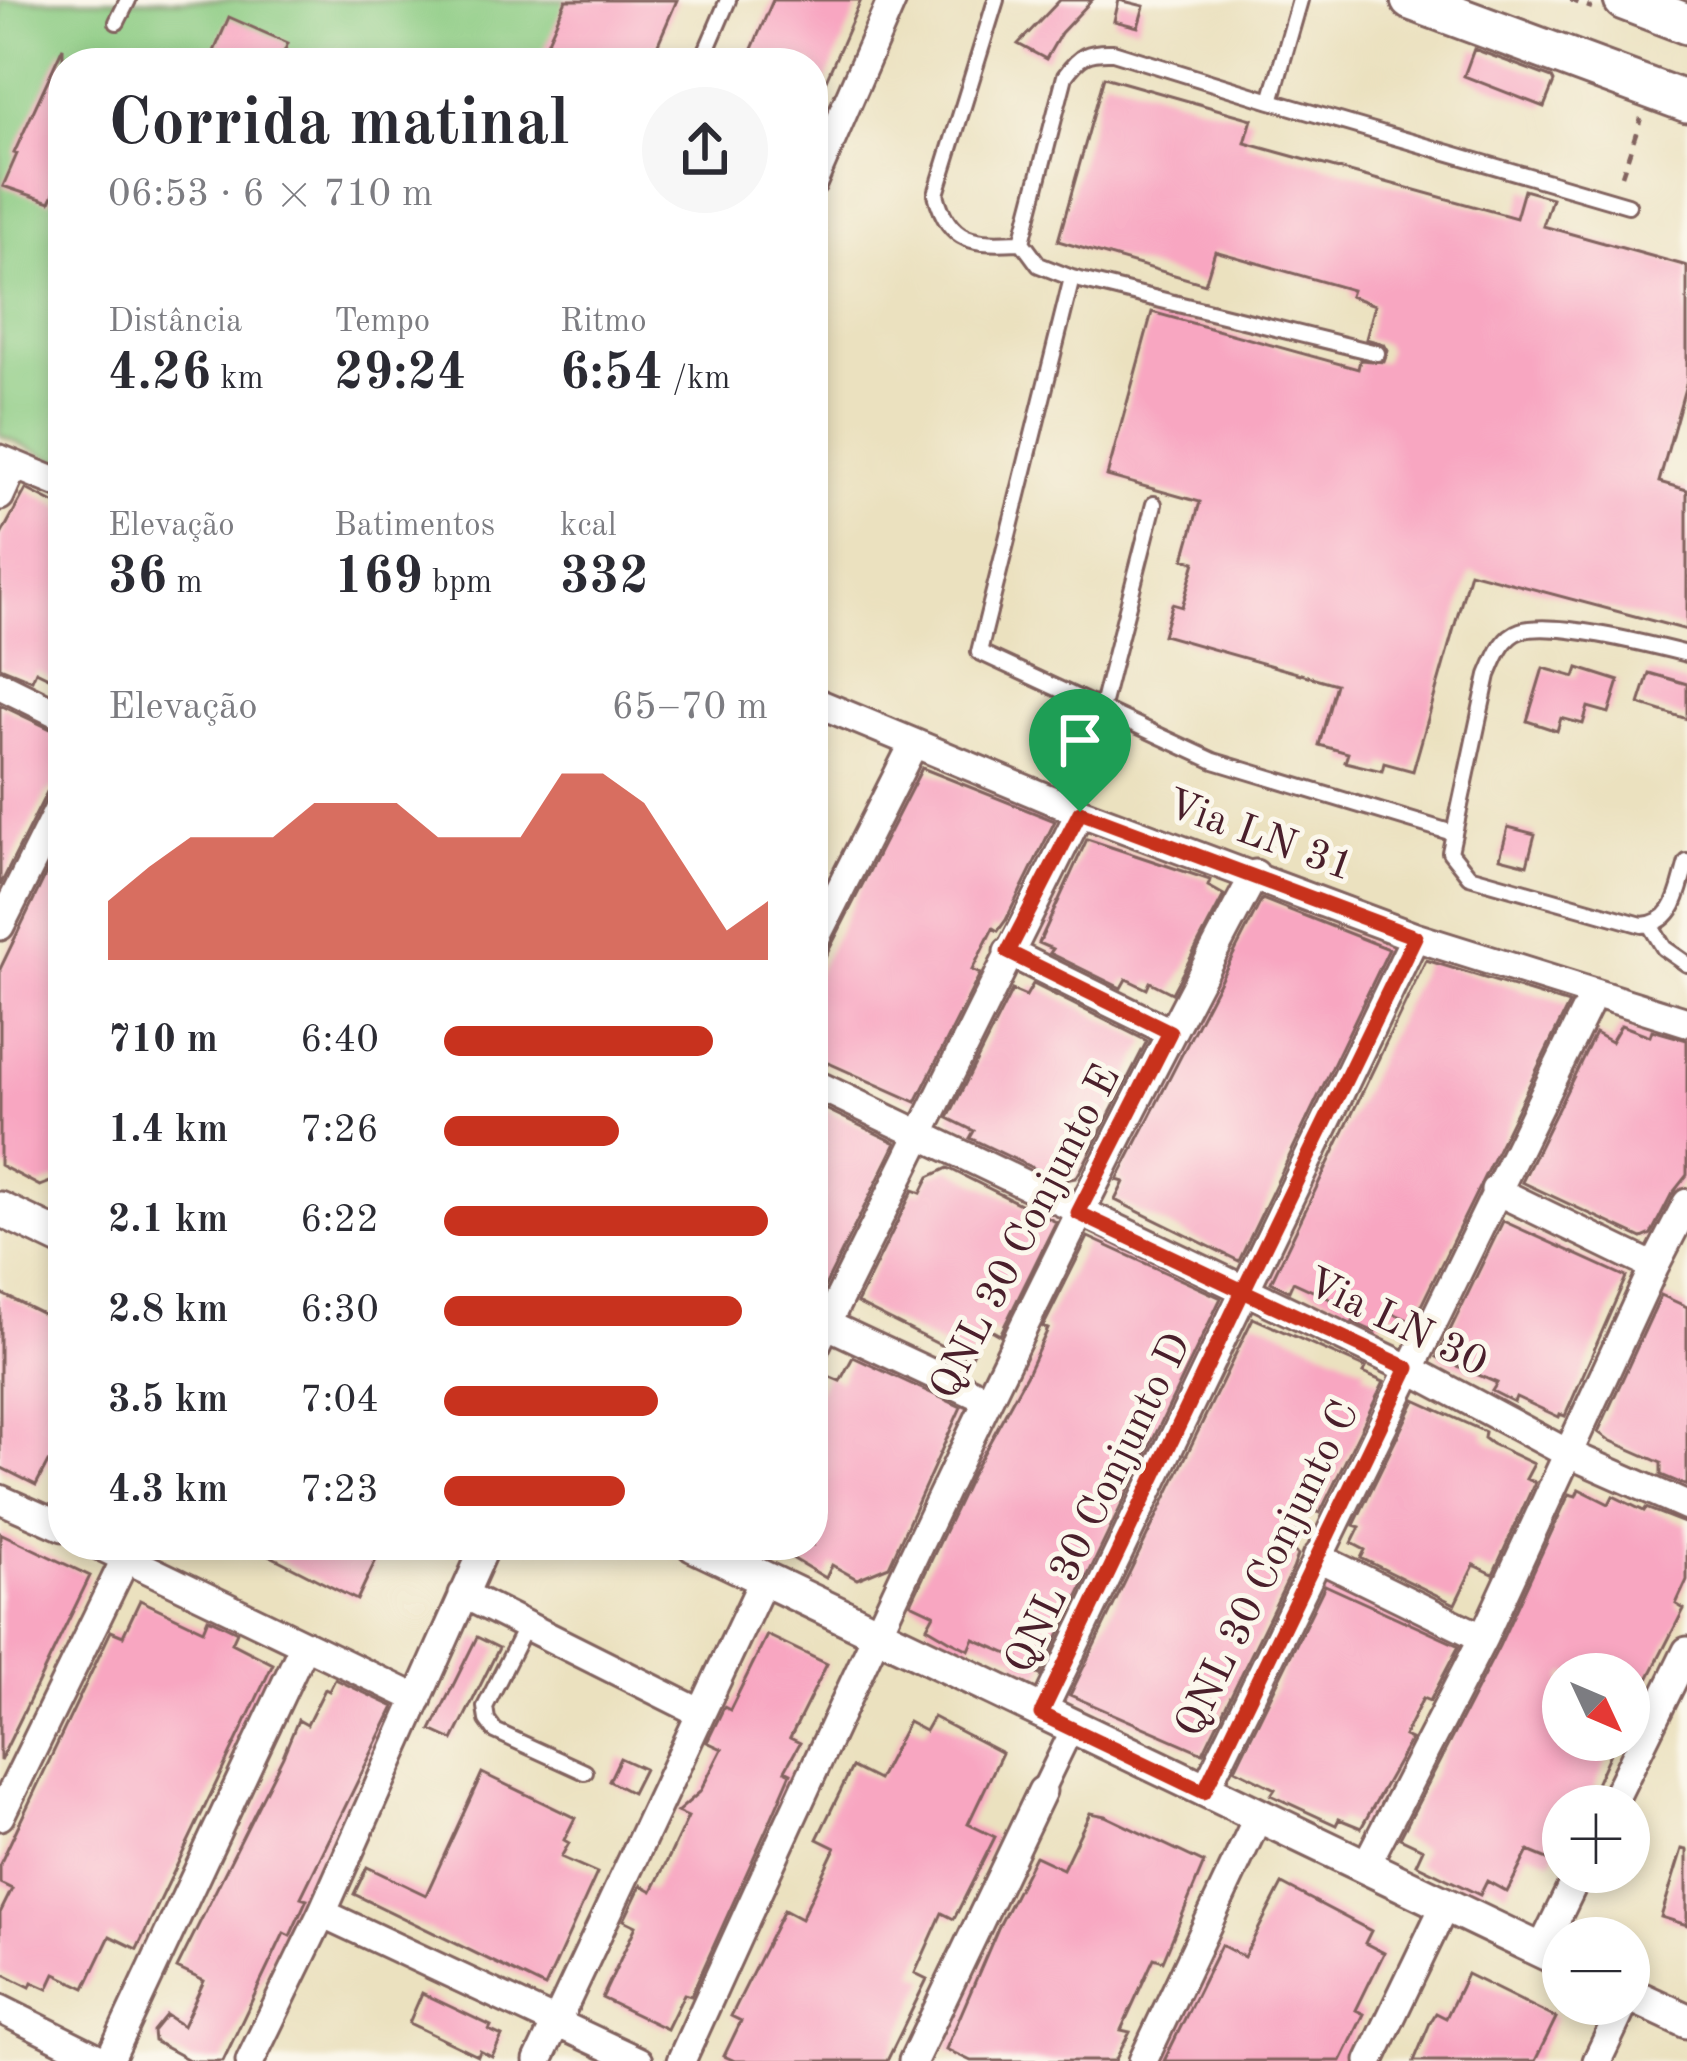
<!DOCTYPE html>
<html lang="pt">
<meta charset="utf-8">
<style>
:root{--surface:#fff;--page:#f7f7f7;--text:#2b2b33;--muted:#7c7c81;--accent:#c8321e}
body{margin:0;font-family:"Old Standard TT",serif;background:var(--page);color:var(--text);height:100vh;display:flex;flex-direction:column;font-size:45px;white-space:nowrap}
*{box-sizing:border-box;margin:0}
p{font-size:39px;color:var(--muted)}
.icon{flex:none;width:66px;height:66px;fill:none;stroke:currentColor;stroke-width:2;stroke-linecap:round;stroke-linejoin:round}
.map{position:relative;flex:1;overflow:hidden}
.details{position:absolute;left:48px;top:48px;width:780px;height:1512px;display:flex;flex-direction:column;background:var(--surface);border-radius:48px;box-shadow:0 6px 18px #0003}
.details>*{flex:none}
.needle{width:78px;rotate:134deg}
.fabs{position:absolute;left:1542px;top:1653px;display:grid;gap:24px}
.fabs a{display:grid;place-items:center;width:108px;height:108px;border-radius:50%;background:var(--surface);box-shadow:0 6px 18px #0003;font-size:60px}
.pin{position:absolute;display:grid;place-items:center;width:102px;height:102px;color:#fff;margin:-123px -51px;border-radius:50% 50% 50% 0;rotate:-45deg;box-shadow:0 0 12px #0007}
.pin .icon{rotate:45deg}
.round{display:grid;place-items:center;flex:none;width:126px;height:126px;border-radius:63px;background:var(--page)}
.overview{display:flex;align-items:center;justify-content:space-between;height:204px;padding:0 60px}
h1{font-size:66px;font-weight:600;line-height:90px}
.figures{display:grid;grid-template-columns:repeat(3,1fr);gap:18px;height:204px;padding:12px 60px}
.figures div{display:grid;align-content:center}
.figures b{font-size:51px;font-weight:600}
.figures small{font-size:33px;font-weight:400}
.figures p{font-size:33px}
.chart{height:336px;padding:24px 60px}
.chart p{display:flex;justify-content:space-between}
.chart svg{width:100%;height:216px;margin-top:12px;fill:var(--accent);opacity:.7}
ul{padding:0 60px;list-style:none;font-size:39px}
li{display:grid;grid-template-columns:192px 144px 1fr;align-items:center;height:90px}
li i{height:30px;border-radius:15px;background:var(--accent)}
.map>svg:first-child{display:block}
</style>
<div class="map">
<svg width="1687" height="2061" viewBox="0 0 1687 2061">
<rect width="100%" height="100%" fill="#fbf7ec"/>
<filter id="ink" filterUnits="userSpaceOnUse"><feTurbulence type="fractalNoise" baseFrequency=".00833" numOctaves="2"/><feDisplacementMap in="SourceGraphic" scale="24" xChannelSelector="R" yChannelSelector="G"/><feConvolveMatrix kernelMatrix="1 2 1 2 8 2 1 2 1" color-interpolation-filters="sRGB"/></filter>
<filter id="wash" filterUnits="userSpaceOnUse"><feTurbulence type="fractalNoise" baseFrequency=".004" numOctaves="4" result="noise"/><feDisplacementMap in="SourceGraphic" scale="48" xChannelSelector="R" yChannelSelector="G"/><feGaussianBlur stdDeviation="2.7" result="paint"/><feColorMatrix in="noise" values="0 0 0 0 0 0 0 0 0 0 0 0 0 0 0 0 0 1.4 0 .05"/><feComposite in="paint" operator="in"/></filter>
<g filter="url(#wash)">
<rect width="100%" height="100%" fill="#ebe1bf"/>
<!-- green -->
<path fill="#8bcb82" stroke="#6a7556" stroke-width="3" d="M0 0H580L552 63H63V463L0 435Z"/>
<g id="blocks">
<!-- building -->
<path fill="#f8a6c1" d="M566 0H677L658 44 691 58 690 63H538Z
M773 0H861L813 110V63H746Z
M1060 0H1092L1061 33 1046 59 1018 44Z
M1119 0 1144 6 1138 27 1114 21Z
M229 17 288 43 279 63H209Z
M63 47V173L50 202 3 186 17 154 14 153Z
M1474 49 1552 78 1554 82 1544 107 1464 76Z
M1104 77 1252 119 1245 143 1516 218 1524 190 1552 198 1543 226 1687 266V381L1659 482 1687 490V630L1470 572 1413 771 1384 763 1382 771 1345 762 1348 753 1319 745 1336 684 1163 635 1172 604 1182 607 1195 562 1184 559 1200 502 1107 476 1152 312 1358 369 1360 360 1384 362 1388 351 1384 344 1366 339 1375 305 1350 296 1352 290 1215 251 1205 284 1058 241Z
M26 489 63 508V684L36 671 32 680 0 667V537Z
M1543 668 1575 677 1578 668 1619 681 1609 713 1588 707 1583 724 1561 718 1557 731 1527 721Z
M1649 673 1687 684V719L1639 704Z
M0 705 63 735V782L47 792 0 886Z
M922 768 1055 821 1006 920 998 931 993 928 972 970 980 974 916 1102 813 1056V981Z
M1508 827 1535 834 1527 865 1500 858Z
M1087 839 1210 880 1208 886 1224 895 1172 993 1150 982 1147 989 1126 979 1121 988 1050 953 1053 949 1039 943Z
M57 851 63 855V1177L40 1186 0 1165V969Z
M1262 899 1389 949 1239 1261 1115 1200 1124 1182 1117 1180Z
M1426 960 1569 1004 1413 1322 1386 1310 1375 1332 1353 1322 1355 1318 1341 1310 1343 1305 1293 1282 1289 1291 1271 1282Z
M1033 984 1147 1041 1082 1168 1076 1178 1060 1181 970 1138 974 1131 948 1118 1012 990 1026 996Z
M1621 1025 1650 1036 1652 1030 1687 1040V1175L1671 1195 1651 1234 1642 1238 1522 1182 1595 1033 1611 1042Z
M813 1103 896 1143 824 1288 813 1283Z
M948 1168 1056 1222 1000 1335 986 1327 970 1360 857 1303 913 1190 921 1193 929 1177Z
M1503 1221 1626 1277 1565 1416 1560 1414 1559 1417 1516 1397 1514 1402 1492 1391 1497 1383 1437 1357Z
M1088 1237 1221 1298 1040 1675 1015 1664 1018 1658 974 1639 969 1650 949 1640 927 1627 934 1614 911 1603 971 1476 1028 1372 1048 1329 1043 1327Z
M0 1293 63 1324V1469L48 1462 36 1485 0 1467Z
M1661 1295 1687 1307V1486L1661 1475V1463L1609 1440 1598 1432Z
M1253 1318 1366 1368 1363 1373 1384 1382 1320 1513 1307 1509 1289 1546 1298 1555 1293 1569 1203 1753 1070 1695Z
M853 1357 961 1407 889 1566 857 1579 832 1565 826 1578 770 1545H813V1402L826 1375 840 1381Z
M1415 1400 1485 1432 1484 1438 1492 1444 1534 1464 1526 1479 1535 1482 1493 1574 1474 1565 1455 1604 1361 1558 1365 1550 1352 1543 1360 1527 1354 1525Z
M1579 1489 1609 1504 1613 1496 1644 1511 1646 1508 1687 1524V1580L1676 1604 1684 1609 1629 1716V1674H1563V1740H1616L1586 1806H1563V1837L1552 1861 1528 1851 1507 1892 1487 1881 1480 1895 1416 1864 1423 1849 1400 1838 1499 1646 1569 1494 1576 1496Z
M0 1533 90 1576 0 1761Z
M249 1545H383L357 1600Z
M1325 1585 1459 1646 1430 1701 1423 1698 1404 1736 1411 1739 1361 1828 1339 1819 1336 1825 1271 1795 1275 1789 1235 1769Z
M140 1600 203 1630 208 1618 237 1632 232 1643 273 1664 137 1949 110 1936 85 1988 55 1974 48 1989 32 1982 30 1987 0 1972V1913L12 1889 0 1883V1864L111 1631 123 1636Z
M767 1635 827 1664 790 1738 800 1743 785 1770 791 1773 772 1817 691 1996 684 1994 667 2029 602 1998 636 1926 624 1920 641 1885 652 1891 670 1855 688 1817 677 1812 700 1792 722 1749 707 1742 724 1707 730 1710Z
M477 1637 499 1648 453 1740 431 1730Z
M335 1679 394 1707 301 1897 307 1899 290 1936 284 1933 223 2061H191L154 2041 153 2031 166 2015 183 2026 204 1981 177 1968 283 1756 298 1720 307 1725 325 1689 329 1691Z
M933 1717 1002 1753 968 1824 995 1837 954 1919 942 1913 915 1973 927 1979 887 2061H735L724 2056 741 2021 731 2016 784 1910 801 1919 835 1848 817 1839 852 1767 878 1780 908 1722 925 1731Z
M620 1758 644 1769 632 1793 609 1781Z
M482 1773 575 1818 564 1840 569 1843 561 1857 597 1873 545 1987 354 1894 367 1867 426 1895Z
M1090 1813 1105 1816 1204 1863 1163 1961 1154 1958 1121 2030 1130 2032 1115 2061H971L946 2049 999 1926 1035 1856 1063 1869Z
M1682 1849 1687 1850V1925L1661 1917Z
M1282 1884 1371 1931 1365 1943 1384 1953 1356 2010 1364 2014 1341 2061H1164L1221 1945 1244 1957Z
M1467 1974 1556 2018 1535 2061H1414L1430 2023 1436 2013 1446 2018Z
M422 1993 491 2026 489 2030 502 2036 492 2057 480 2051 478 2056 409 2023Z"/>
</g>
</g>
<g filter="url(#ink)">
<use href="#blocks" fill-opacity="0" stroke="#82635f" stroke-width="3"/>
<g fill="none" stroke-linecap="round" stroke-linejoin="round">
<!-- service casing -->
<g stroke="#82635f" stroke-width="20">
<path id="service" d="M996 0 936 194C949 246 977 244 1022 242
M1300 0 1271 101 1113 52C1088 51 1080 55 1065 76L1022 242 1039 265 1072 278 1377 353
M117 22 128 0
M701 63 728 0
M1271 101 1628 205
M1072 278 979 652 1214 761 1453 833
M1687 654C1651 645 1554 620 1520 631 1502 637 1495 659 1488 675L1450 852 1469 876 1642 925C1677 923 1678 890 1687 862
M1102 706 1154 504
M1650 925 1664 948 1687 964
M526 1626 485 1707 487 1720 495 1731 585 1772"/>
</g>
<!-- pedestrian casing -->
<g stroke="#82635f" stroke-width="27">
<path id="pedestrian" d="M1042 1791 1073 1727"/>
</g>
<!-- minor casing -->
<g stroke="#82635f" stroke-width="33">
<path id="minor" d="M813 182 892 0
M0 459 63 485
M0 496 14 465
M0 685 63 716
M813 701 1080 812 1415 937 1687 1022
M0 926 63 800
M813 943 914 743
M1008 952 1170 1032
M813 1083 1408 1368 1567 1453 1687 1506
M1495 1190 1654 1267
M826 1324 986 1399
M813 1351 1080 812
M0 1499 63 1527
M98 1545 418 1699
M1317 1557 1483 1638
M463 1594 699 1712
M1041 1714 1415 937
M1204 1792 1594 993
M1611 1806 1687 1651
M0 1816 125 1560
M1365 1867 1483 1638 1654 1267 1687 1203
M322 1913 638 2061
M1541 1950 1579 1872
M0 2009 104 2061
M109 2061 304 1645
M250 2061 322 1913 486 1545
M538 2061 764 1579
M681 2061C862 1660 1047 1262 1255 874
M913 2061 1042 1791
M1143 2061 1258 1817
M1370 2061 1445 1905
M1597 2061 1624 2004"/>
</g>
<!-- tertiary casing -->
<g stroke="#82635f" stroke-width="39">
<path id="tertiary" d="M0 1209 63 1239
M694 1545 1563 1961
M1629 1994 1687 2021"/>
</g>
<!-- secondary casing -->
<g stroke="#82635f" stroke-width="45">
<path id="secondary" d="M1411 0 1687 102
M1624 0 1687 24"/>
</g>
<!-- path -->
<path stroke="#82635f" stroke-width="4.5" stroke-dasharray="9 9" stroke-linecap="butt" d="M1570 0 1592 8
M1622 175 1641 118"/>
<!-- service -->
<use href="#service" stroke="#fff" stroke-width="14"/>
<!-- pedestrian -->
<use href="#pedestrian" stroke="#fff" stroke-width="21"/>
<!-- minor -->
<use href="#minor" stroke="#fff" stroke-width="27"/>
<!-- tertiary -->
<use href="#tertiary" stroke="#fff" stroke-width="33"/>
<!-- secondary -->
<use href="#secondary" stroke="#fff" stroke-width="39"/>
</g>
</g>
<g fill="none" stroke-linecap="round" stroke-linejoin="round" filter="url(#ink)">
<!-- route casing -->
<g stroke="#fff" stroke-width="24">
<path id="route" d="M1080 812 1008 952 1170 1032 1078 1213 1243 1291 1041 1714 1204 1792 1408 1368 1243 1291 1415 937 1080 812"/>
</g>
<!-- route -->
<use href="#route" stroke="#c8321e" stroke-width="15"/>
</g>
<g text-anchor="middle" stroke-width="10" stroke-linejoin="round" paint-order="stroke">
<!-- street labels -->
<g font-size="42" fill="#4a1f2b" stroke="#fbf7ec">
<text transform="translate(1261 833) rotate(20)" y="15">Via LN 31</text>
<text transform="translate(1023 1231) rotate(-63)" y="15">QNL 30 Conjunto E</text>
<text transform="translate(1398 1320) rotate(26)" y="15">Via LN 30</text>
<text transform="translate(1096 1502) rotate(-64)" y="15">QNL 30 Conjunto D</text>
<text transform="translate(1265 1568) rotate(-64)" y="15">QNL 30 Conjunto C</text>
</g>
</g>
</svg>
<div class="fabs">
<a><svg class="needle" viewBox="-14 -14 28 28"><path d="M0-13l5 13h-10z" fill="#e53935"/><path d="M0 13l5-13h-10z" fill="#7c7c81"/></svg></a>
<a>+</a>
<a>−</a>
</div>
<div class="pin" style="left:1080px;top:812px;background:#1e9e55"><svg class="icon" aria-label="arrive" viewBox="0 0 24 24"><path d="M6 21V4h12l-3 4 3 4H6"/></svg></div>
<section class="details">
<div class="overview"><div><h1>Corrida matinal</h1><p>06:53 · 6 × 710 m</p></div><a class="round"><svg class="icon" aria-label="share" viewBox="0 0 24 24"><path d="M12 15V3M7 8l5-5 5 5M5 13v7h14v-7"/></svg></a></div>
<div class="figures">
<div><p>Distância</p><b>4.26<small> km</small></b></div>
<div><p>Tempo</p><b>29:24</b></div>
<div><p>Ritmo</p><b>6:54<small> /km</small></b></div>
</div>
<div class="figures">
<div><p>Elevação</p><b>36<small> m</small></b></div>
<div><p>Batimentos</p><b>169<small> bpm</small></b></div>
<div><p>kcal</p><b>332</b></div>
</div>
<div class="chart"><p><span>Elevação</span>65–70 m</p>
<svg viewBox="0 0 160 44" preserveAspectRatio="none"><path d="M0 44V32L10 25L20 19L30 19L40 19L50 12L60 12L70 12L80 19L90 19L100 19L110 6L120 6L130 12L140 25L150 38L160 32V44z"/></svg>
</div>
<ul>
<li><b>710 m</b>6:40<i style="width:83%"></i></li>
<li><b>1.4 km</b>7:26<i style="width:54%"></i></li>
<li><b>2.1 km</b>6:22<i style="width:100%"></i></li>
<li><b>2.8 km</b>6:30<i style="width:92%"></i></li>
<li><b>3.5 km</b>7:04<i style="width:66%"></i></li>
<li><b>4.3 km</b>7:23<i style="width:56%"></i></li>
</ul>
</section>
</div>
